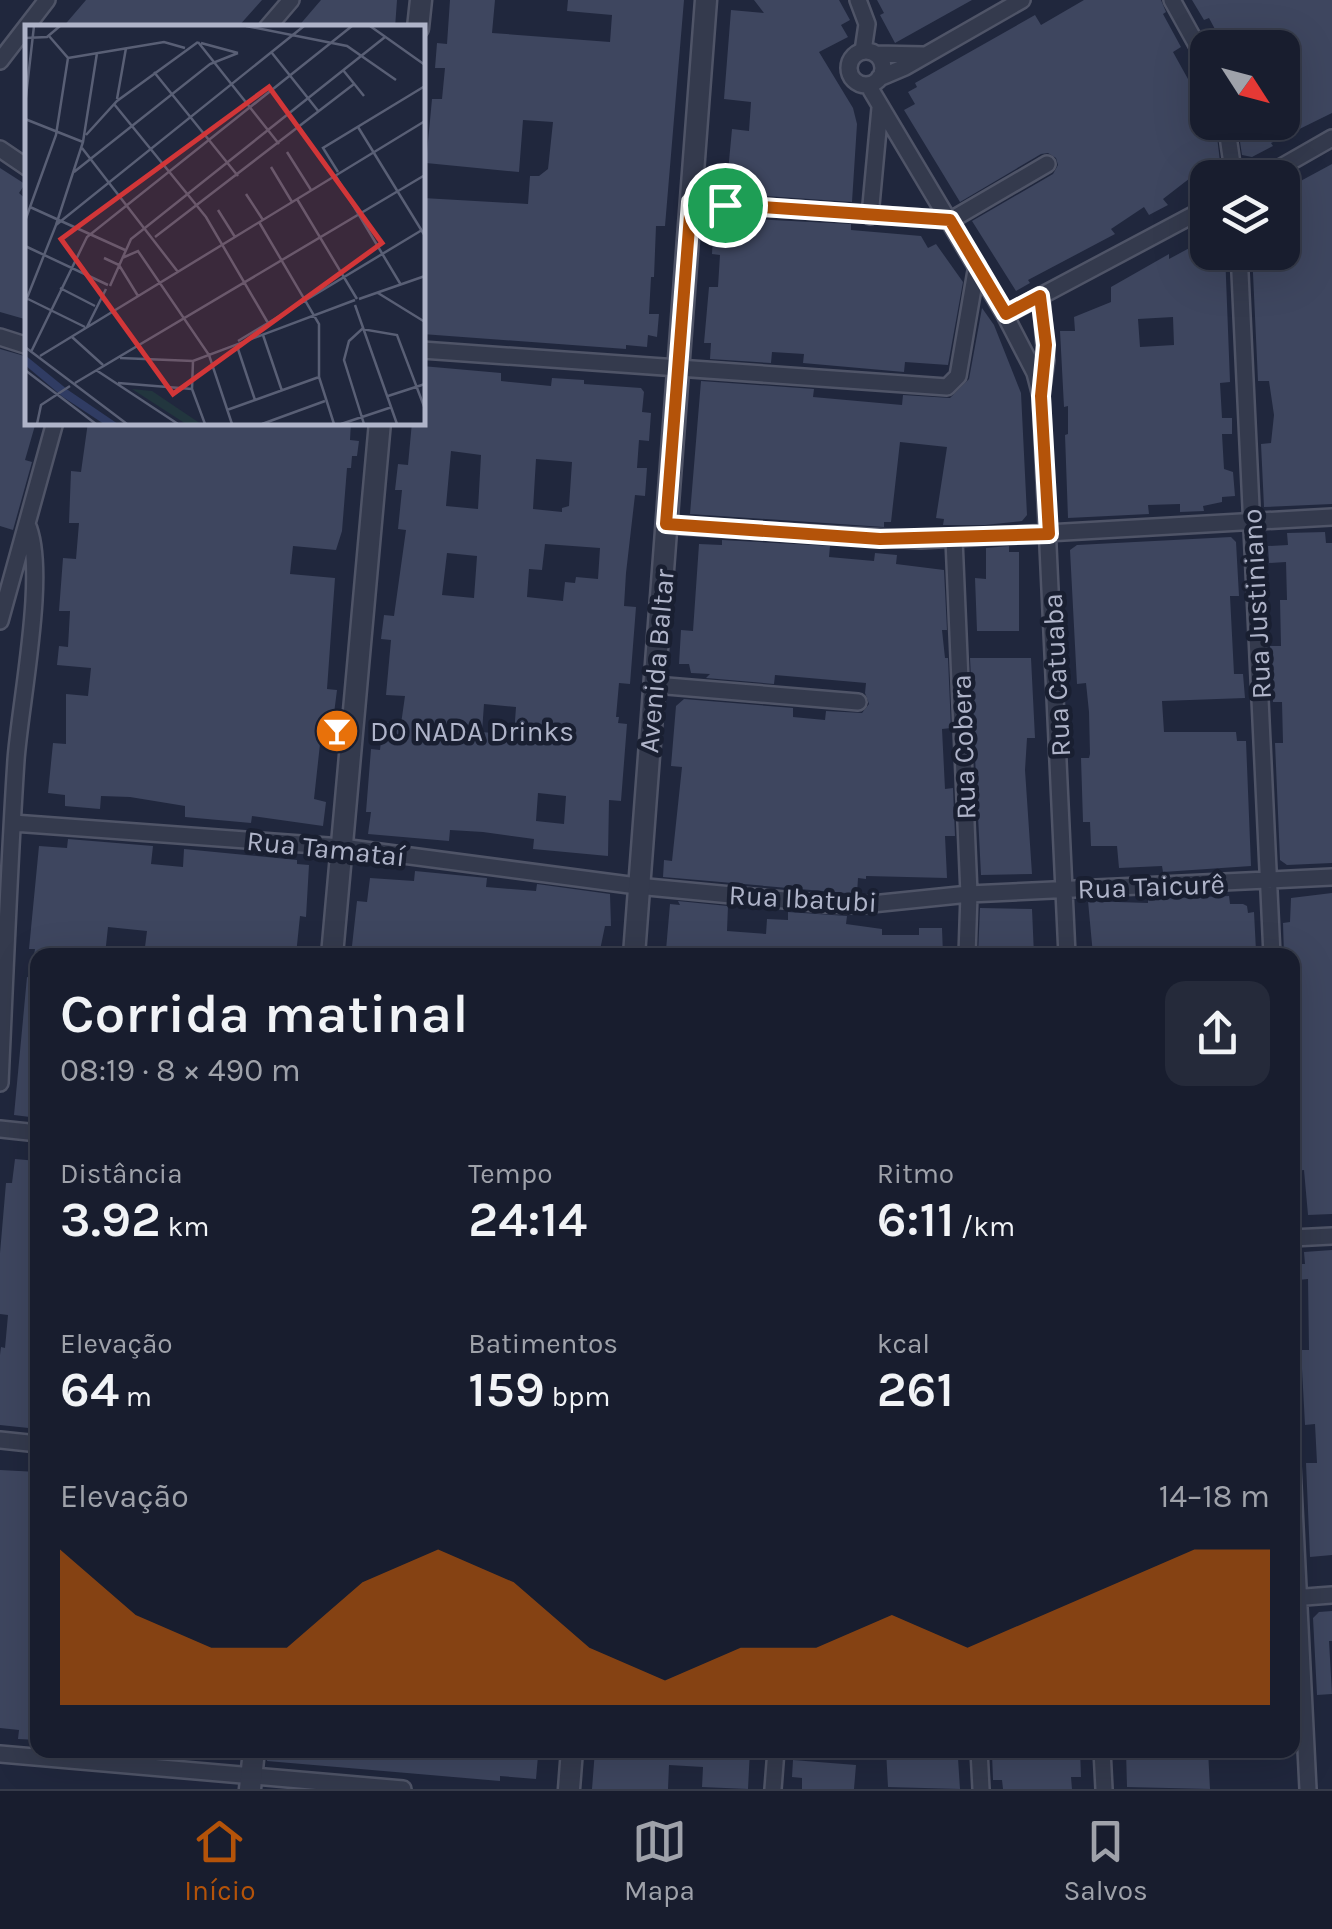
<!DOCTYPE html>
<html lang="pt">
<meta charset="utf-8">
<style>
:root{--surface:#181d2e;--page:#252a3a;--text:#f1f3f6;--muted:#9fa2aa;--line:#363b4a;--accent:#b45309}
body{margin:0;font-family:Karla,sans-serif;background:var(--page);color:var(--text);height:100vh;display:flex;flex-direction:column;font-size:38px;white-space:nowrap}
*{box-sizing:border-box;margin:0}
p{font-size:32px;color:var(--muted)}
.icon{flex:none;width:55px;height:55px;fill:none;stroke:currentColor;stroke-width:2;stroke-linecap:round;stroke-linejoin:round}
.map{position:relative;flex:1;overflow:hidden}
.drawer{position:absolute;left:30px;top:948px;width:1270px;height:810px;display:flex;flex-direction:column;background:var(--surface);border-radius:20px;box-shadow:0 10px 40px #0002,0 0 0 2px var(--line)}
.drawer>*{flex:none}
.needle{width:65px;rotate:126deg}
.buttons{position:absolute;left:1190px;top:30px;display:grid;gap:20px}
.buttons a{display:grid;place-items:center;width:110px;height:110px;border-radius:20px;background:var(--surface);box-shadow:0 10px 40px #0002,0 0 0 2px var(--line);font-size:50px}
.pin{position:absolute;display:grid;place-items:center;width:85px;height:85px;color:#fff;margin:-42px;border:5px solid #fff;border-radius:50%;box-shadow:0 2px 10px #0007}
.round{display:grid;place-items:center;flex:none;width:105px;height:105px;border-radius:20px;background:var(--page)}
.summary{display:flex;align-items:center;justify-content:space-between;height:170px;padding:0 30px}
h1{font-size:55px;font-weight:600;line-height:75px}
.figures{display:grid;grid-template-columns:repeat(3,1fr);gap:15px;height:170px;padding:10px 30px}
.figures div{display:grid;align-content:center}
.figures b{font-size:50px;font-weight:600}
.figures small{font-size:28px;font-weight:400}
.figures p{font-size:28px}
.chart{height:280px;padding:20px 30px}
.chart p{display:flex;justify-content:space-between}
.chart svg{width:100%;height:180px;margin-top:10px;fill:var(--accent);opacity:.7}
.dock{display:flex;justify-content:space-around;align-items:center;height:140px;border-top:2px solid var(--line);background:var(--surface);font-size:28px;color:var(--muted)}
.dock a{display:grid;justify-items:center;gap:5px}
.dock .current{color:var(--accent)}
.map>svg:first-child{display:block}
</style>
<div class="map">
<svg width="1332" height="1789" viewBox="0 0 1332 1789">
<rect width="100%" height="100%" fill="#20273d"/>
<!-- building -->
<path fill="#3e465f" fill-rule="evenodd" d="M86 0H262L237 28H62Z
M321 0H397L395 28H297Z
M450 0H495L492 33 610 42 612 15 567 11 568 0H684L665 226H656L654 277H651L649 314H659L657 337 648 335 647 347 626 345V349L422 334 427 265 422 264 423 198 528 204 530 176H539L548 169 553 122 523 120 519 172 426 163 432 99H442L445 68H435L437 43 447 44Z
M754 0H839L850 20 841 25 848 37 819 52 853 108 857 124 852 202 753 195V174L728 172 732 129 749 131 751 102 724 99 731 10 764 13Z
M877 0H972L895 43 880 15 884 13Z
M1084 0H1161L1166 12 1163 14 1181 47 1173 52 1208 115V122L1216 128 1221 170 1218 178H1208V183L1203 186 1194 175 1163 199 1168 205 1149 215 1144 207 1111 229 1115 234 1028 280 1030 283 1016 291 972 221 1053 174 1058 165 1056 158 1048 153 1041 154 960 202 904 110 915 104 908 92 917 87 915 83 1035 15 1041 25Z
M1192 0H1332V113L1271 143 1273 146 1252 157 1242 155 1237 122H1282V48H1225L1209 18 1204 20Z
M1332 164V504L1264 507 1261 444 1271 443 1274 415 1269 381H1258L1252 252H1282V202L1294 201 1295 184Z
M0 168 25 184 19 193 28 201V320L0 312Z
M714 217 851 224V230L921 236 928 248 936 244 963 282 948 365 905 362 904 372 803 363 804 354 772 352 771 363 710 359 711 343H704L709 287H718L720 255 712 254Z
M1208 238V252H1225L1230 382 1220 383 1222 418H1232V434H1222L1224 469 1233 472 1235 496 1222 497V502L1203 506 1204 511 1180 512V504L1148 505 1149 514 1068 518 1065 435 1068 434V406L1064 407 1060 331H1075L1074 317 1111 302V287L1169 254V259ZM1173 317 1174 345 1140 347 1138 319Z
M982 308 994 325 1021 393 1027 515 1022 521 985 525H943L944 519 936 518 947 447 900 442 891 522H884V527L690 514 701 381 814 389 813 397 902 405 903 395 950 398 969 379Z
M0 349 28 357V422H36L25 460 32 462 13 530 0 526Z
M422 366 501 373V381L551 386 552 378 584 380V384L641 388 644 392 642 412 651 413 649 441 639 440 637 468H647L645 496 635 495 626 573 624 606 636 607 630 684 619 683 616 717H619L618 723 627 724 621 801 609 800 608 856 533 849 534 839 483 832 450 830 449 841 368 834 371 812H366L371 749 380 750 383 722 401 724 405 696 386 695 391 640 381 639 384 615 394 616 406 530 398 529 402 490H395L398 464 408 465 412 422H422ZM451 451 481 455 478 509 446 506ZM536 459 572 462 569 506 562 508V512L533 509ZM545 544 600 548 598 579 576 577 575 583 565 582 563 601 527 597 529 569 542 570ZM447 553 477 556 474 598 442 595ZM484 704 516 707 514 735 482 732ZM538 793 566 796 564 824 536 821Z
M88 422H351L350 440 359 441 357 456H352L351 468H347L342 531 336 550 293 546 290 574 335 578 327 689 337 690 330 745 320 744 314 799 326 802 323 826 252 816 251 823 185 817V806L130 797 101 796 100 809 65 806V795L48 793 53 743 66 744V694L88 696 91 668 57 665 59 646 68 647 70 611H59L63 558 76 559 79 523H69L71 471 81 472Z
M1325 532 1326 543H1332V863L1287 865 1280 860 1275 743H1283L1282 702H1273L1270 646H1281L1280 600H1287L1286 562 1269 563 1268 546 1288 545 1287 533Z
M1231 537 1236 542 1239 596H1230L1234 674H1243L1245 698 1162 701 1164 732H1236L1237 741H1246L1251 866 1163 872 1162 866 1119 868 1117 846H1091L1090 822H1083L1081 758H1089L1090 754 1089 712 1086 683 1077 684 1070 550 1077 545Z
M722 540 830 546 829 557 874 561 875 553 897 555 896 564 944 570 947 630H942L945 658H948L951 728 942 729 945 789 953 788 955 836H945L947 878 866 876V879L858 878 857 894 663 877 664 860 672 861 682 767 671 766 676 706 684 699 793 708V717L825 720 826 711 862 713 869 704 865 693 866 683 775 675 774 684 706 678 710 674 691 673 689 664H679L681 630 693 631 699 544 722 545Z
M1009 546V552H1019V631H977L975 578 986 579V548Z
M970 658H1031L1035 738H1027L1025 770 1032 874 981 875Z
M68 839 153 846 151 864 183 867 184 849 297 860V864L309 865 306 917 300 916 296 955H144L147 931 108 927 105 955H34L35 949H29L39 846 67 848Z
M415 871 487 878 486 887 536 891 537 884 610 894 611 926H605L599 955H351L357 901 367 902 370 878 414 881Z
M1332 893V1214L1308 1215 1304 1170 1294 1171 1292 955H1284L1283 923 1290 922 1291 898Z
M1229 896 1230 904H1243L1247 906 1248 913 1254 912 1256 951 1212 955H1093L1088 901 1148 903V899Z
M678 901 728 906 727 931 766 934 767 919 788 920V912L847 916 846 924 882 929V935H919V928H942L943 955 675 953 666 950 670 904 680 905Z
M980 908 1032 909 1034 955H978Z
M27 977 38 978V1118L14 1115Z
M15 1159 38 1161V1429L0 1425V1355L1 1347 5 1348 8 1315 0 1314V1253L6 1183H12Z
M1332 1250V1555L1310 1557 1306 1463H1317L1315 1424 1305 1425 1301 1350H1309L1308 1279 1298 1280 1297 1264H1305L1304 1252Z
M0 1470 38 1472V1740L18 1739 19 1730 0 1728Z
M1332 1611V1641H1329L1332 1694 1317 1695 1313 1618 1319 1612Z
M268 1750H536L538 1756 536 1779 500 1776V1781L267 1761Z
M595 1750H750L748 1789 702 1787 703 1767 669 1765 668 1789H592Z
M886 1750H929V1759L958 1758 960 1789 888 1787Z
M1012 1750H1029L1030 1754 1080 1750 1081 1777H1071L1072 1789H1003L1002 1780H993L992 1754 1012 1753Z
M1208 1750 1210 1789 1127 1787 1126 1751Z
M793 1760 856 1765 854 1789H802V1778L792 1777Z"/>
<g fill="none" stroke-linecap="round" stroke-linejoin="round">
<!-- minor casing -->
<g stroke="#4f5467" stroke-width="20">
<path id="minor" d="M858 0 867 24 863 51
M1172 0 1208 65
M267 28 291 0
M849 68a17 17 0 1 1 34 0a17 17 0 1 1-34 0Z
M876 54 924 55
M0 61 47 0
M879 78 905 67 1022 0
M868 85 1005 315 1035 373 1041 396 1067 955
M1226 122 1234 178
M0 149 28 168
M1262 178 1332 138
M691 202 951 220 1047 164
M870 216 880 108
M1239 252 1272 955
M1041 296 1046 360 1042 387
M1005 315 1208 207
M0 337 28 346
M422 350 947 387 958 376 977 265
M666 525 921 540 1332 517
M954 539 969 894 967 955
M0 621 55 422
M655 685 858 702
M13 823 342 847 637 886 826 904 862 905 969 894 1332 877
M0 1083C5 975 9 867 16 760 20 703 48 570 27 524
M0 1129 38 1133
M1292 1238 1332 1236
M0 1440 38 1444
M1292 1466 1308 1789
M1292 1598 1332 1595
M979 1750 981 1789
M1102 1750 1104 1789
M0 1754 403 1789
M773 1789 776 1750"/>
</g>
<!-- tertiary casing -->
<g stroke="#4f5467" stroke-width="25">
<path id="tertiary" d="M418 28 421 0
M332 955 380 422
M634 955 706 0
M250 1789 254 1750
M569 1789 572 1750"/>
</g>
<!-- minor -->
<use href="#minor" stroke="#343a4d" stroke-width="15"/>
<!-- tertiary -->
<use href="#tertiary" stroke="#343a4d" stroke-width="20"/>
</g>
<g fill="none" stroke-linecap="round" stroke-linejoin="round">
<!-- route casing -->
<g stroke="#fff" stroke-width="20">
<path id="route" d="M691 202 950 220 1006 314 1040 296 1046 345 1041 396 1049 534 880 539 666 524Z"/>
</g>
<!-- route -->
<use href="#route" stroke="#b45309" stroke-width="12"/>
</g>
<!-- icons -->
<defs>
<g id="bar-disc" transform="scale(2.25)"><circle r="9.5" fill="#e8710a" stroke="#191f31"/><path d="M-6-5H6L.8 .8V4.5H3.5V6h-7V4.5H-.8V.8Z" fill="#fff"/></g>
</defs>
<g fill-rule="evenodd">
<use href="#bar-disc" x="337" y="731"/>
</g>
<g text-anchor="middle" stroke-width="9" stroke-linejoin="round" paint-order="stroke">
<!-- street labels -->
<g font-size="28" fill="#afb4c9" stroke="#191f31">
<text transform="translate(1256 604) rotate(-93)" y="10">Rua Justiniano</text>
<text transform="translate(656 661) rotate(-85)" y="10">Avenida Baltar</text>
<text transform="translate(1056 675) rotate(-93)" y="10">Rua Catuaba</text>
<text transform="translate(963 747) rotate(-92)" y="10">Rua Cobera</text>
<text transform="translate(326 848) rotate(6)" y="10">Rua Tamataí</text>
<text transform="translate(1151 886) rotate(-2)" y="10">Rua Taicurê</text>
<text transform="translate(803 898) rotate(3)" y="10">Rua Ibatubi</text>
</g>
<!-- poi labels -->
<g font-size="28" fill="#afb4c9" stroke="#191f31" text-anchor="start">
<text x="370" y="741">DO NADA Drinks</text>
</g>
</g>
<!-- overview -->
<g transform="translate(25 25)">
<rect width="400" height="400" fill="#20273d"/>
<path d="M107 364 127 366 176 399H161Z" fill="#22363e"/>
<path d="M0 330 43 365 93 399H79L38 372 0 340Z" fill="#303c63"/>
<path fill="none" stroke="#595f75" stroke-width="2.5" d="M221 1 322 21 371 55M345 1 400 40M0 13 22 12 35 1M173 17 254 119M176 18 213 28M247 28 294 87M43 33 139 17 160 23M318 45 339 71M129 47 213 151M92 74 101 23M89 79 181 192 243 298M0 80 9 1M0 94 58 117M333 102 400 211M61 110 92 76 173 17M57 123 153 247M262 127 286 165M246 142 267 177M49 147 185 39 213 28M313 147 298 123 400 61M310 150 376 260M221 169 238 195M272 174 332 274M5 182 100 225M193 185 210 212M0 196 31 110 43 33 24 11M234 197 294 299V352L309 399M31 200 58 117 72 28M130 212 329 59M0 221 83 260M79 233 94 240 113 271M97 233 113 226 184 330 207 399M85 261 106 214 360 12M35 263 70 281M353 268 400 297M3 274 60 302M334 274 400 251M0 278 31 200 279 1M330 280 372 399M62 302 81 264M238 310 257 366M47 312 78 340M213 316 397 205M212 321 230 375M0 322 102 399M6 327 62 212 327 1M15 331 400 96M95 333 168 336 330 275M168 336 167 364 180 399M0 345 71 399M71 345 153 399M50 358 400 150M93 358 167 364M363 371 400 359M202 385 294 352M12 399 16 380 45 361M237 399 300 376M316 399 367 382M339 399 319 335 324 316 337 304 372 310 400 384"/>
<path fill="#d23638" fill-opacity="0.15" stroke="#d23638" stroke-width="5" d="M244 62 357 218 148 369 36 214Z"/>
<rect width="400" height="400" fill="none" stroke="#afb4c9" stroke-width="5"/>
</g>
</svg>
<div class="buttons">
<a><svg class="needle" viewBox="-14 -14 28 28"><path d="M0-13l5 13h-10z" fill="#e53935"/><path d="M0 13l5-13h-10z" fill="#9fa2aa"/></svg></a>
<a><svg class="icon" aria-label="layers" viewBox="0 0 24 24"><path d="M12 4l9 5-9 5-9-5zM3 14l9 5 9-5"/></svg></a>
</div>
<div class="pin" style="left:725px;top:205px;background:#1e9e55"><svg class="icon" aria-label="arrive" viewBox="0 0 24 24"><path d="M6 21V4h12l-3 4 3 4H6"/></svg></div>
<section class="drawer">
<div class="summary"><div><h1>Corrida matinal</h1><p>08:19 · 8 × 490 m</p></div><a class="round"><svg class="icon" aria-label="share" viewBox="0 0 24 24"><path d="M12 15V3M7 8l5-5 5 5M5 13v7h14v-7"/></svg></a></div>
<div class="figures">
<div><p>Distância</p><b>3.92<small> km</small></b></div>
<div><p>Tempo</p><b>24:14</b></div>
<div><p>Ritmo</p><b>6:11<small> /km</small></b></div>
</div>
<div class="figures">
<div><p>Elevação</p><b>64<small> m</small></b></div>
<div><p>Batimentos</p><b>159<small> bpm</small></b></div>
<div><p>kcal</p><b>261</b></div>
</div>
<div class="chart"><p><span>Elevação</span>14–18 m</p>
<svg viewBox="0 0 160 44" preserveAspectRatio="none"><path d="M0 44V6L10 22L20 30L30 30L40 14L50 6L60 14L70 30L80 38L90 30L100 30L110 22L120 30L130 22L140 14L150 6L160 6V44z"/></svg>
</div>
</section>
</div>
<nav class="dock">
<a class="current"><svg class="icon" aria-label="home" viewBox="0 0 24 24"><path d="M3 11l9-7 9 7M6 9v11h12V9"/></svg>Início</a>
<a><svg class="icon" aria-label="map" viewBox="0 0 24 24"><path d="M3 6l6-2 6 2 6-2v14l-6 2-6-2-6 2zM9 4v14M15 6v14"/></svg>Mapa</a>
<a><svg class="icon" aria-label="saved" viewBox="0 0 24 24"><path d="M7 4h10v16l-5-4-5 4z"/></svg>Salvos</a>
</nav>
